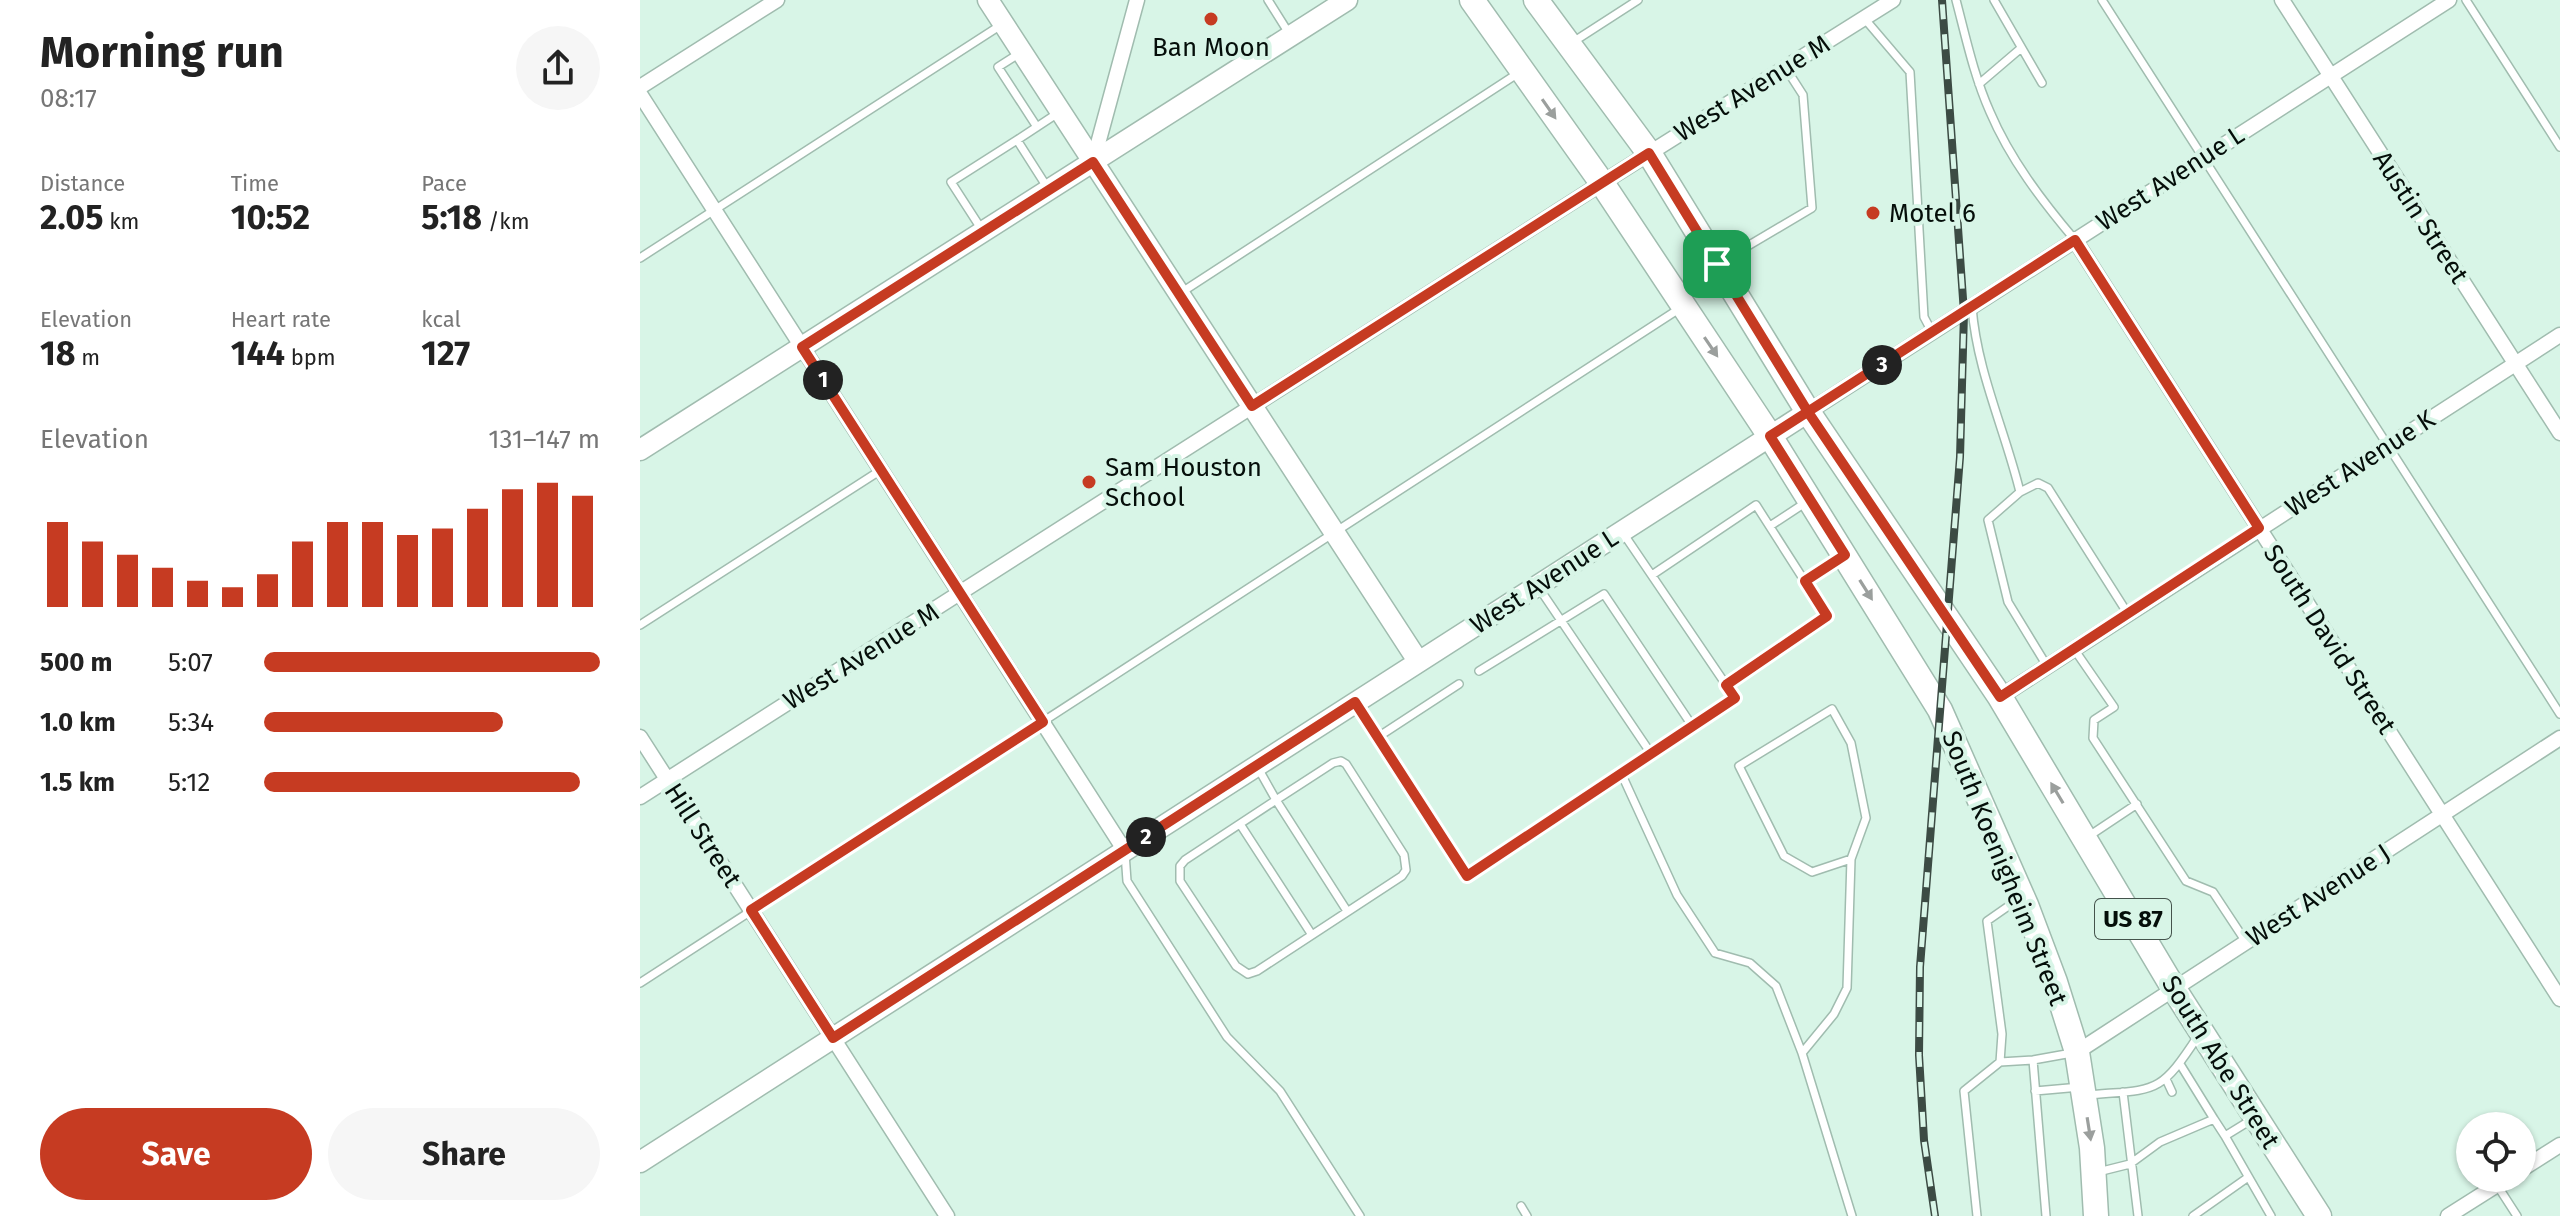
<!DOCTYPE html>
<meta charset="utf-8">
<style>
:root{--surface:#fff;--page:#f6f6f6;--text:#222;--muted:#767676;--accent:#c63b22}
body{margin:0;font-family:"Fira Sans",sans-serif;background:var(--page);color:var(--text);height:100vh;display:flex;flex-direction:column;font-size:30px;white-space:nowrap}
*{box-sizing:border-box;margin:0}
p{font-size:26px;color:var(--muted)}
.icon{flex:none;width:44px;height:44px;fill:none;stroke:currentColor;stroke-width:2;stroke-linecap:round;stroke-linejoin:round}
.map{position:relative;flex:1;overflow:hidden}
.details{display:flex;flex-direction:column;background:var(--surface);width:640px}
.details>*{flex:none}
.fabs{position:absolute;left:1816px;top:1112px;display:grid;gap:16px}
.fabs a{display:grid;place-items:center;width:80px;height:80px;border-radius:50%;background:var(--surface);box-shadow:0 2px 6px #0004;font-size:40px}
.pin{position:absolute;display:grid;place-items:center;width:68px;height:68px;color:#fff;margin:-34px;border-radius:16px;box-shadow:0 4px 12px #0006}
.km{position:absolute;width:40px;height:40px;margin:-20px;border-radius:50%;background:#222;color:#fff;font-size:22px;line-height:40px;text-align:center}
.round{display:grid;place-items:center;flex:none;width:84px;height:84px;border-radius:42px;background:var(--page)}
.summary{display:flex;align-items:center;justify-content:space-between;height:136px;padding:0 40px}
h1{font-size:44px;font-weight:700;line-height:60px}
.stats{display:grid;grid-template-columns:repeat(3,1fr);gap:12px;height:136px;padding:8px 40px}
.stats div{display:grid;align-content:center}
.stats b{font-size:34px;font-weight:700}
.stats small{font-size:22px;font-weight:400}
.stats p{font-size:22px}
.chart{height:224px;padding:16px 40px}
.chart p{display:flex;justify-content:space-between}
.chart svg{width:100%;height:144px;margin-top:8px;stroke:var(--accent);stroke-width:6}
.primary-button{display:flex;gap:16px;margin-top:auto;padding:16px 40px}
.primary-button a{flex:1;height:92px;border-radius:48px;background:var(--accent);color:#fff;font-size:32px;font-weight:700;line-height:92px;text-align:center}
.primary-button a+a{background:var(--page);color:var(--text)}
ul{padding:0 40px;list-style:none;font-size:26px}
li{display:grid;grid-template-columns:128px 96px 1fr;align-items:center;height:60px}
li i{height:20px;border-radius:10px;background:var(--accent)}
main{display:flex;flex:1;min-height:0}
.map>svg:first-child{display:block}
</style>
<main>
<section class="details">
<div class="summary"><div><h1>Morning run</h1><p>08:17</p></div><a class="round"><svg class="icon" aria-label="share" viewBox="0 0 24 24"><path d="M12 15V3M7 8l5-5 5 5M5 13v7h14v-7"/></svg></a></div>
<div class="stats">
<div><p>Distance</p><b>2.05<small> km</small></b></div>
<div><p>Time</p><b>10:52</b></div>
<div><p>Pace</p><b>5:18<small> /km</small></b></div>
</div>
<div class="stats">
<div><p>Elevation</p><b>18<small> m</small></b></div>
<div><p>Heart rate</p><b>144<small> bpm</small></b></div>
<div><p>kcal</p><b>127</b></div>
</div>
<div class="chart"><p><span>Elevation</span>131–147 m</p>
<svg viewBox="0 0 160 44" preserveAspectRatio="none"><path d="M5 44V18M15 44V24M25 44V28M35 44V32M45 44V36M55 44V38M65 44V34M75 44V24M85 44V18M95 44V18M105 44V22M115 44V20M125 44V14M135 44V8M145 44V6M155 44V10"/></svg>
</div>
<ul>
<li><b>500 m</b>5:07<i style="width:100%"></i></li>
<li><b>1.0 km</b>5:34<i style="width:71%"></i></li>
<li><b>1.5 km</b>5:12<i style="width:94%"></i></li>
</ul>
<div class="primary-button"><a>Save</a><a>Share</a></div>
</section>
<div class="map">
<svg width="1920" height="1216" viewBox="0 0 1920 1216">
<rect width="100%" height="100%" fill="#d8f5e7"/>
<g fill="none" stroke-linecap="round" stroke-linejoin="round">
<!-- lane casing -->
<g stroke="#a0bcaf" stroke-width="10">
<path id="lane" d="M628 0 650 35
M1316 0C1326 38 1334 76 1350 112 1370 159 1402 201 1435 240
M1354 0 1402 83
M1462 0 1920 714
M1826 0 1920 147
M1224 18 1270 72 1284 317 1292 332
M933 42 998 0
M380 53 358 67 397 127
M1339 84 1380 49
M377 140 418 113
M342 230 311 182 377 140 407 187
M0 258 361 25
M1079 263 1172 208 1163 95 1145 67
M542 292 880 72
M1332 307C1337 372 1365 430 1380 492L1348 520 1368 602 1407 666
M1380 492 1398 483 1408 488 1488 614
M1130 526 1165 503
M983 533 1095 698 1053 727
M1012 575 1116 505 1187 616 1086 685
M1165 581 1200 558
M0 625 241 470
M1434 649 1474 707 1454 720 1453 738 1546 881 1573 892 1606 942
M839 671 964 594 1053 727 1012 755
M716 704 827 876 1012 755 899 588
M738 737 819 684
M618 768 636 800 545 860 540 866V881L596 966 608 974 617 971 762 876 766 870 764 855 706 764 701 761 693 763 636 800 707 911
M982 775 1037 895 1075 953 1110 963 1136 986 1162 1053 1212 1216
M600 824 672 935
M1449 836 1497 804
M485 853 487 881 587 1037 640 1091 720 1216
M1380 898 1347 921 1362 1034 1360 1062 1393 1060 1432 1053
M0 983 1042 307
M1162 1053 1194 1014 1207 988 1211 859 1226 818 1211 743 1192 709 1099 766 1144 856 1172 872 1211 859
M1393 1060 1406 1216
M1540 1064 1574 1119
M1526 1079 1532 1092
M1395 1091 1440 1087
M1483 1092 1498 1216
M1448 1095C1516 1089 1519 1096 1558 1036
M1611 1120 1585 1136 1631 1216
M1458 1172 1490 1164 1520 1142 1574 1119 1585 1136
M1857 1185 1877 1216
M881 1206 887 1216
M1337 1216 1324 1091 1360 1062
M1553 1216 1607 1178"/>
</g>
<!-- street casing -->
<g stroke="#a0bcaf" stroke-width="17">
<path id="street" d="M1642 0 1920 433
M0 87 137 0
M0 94 485 851
M453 162 497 0
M1435 240 1920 999
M1168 412 1809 0
M1360 697 1920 335
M0 737 307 1216
M0 797 962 183 1253 0
M1437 1052 1920 738
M1882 1169 1920 1145
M1808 1216 1868 1178"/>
</g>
<!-- secondary casing -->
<g stroke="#a0bcaf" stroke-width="23">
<path id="secondary" d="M348 0 778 661
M0 450 707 0
M0 1162 1168 412"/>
</g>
<!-- primary casing -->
<g stroke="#a0bcaf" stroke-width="27">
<path id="primary" d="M832 0 962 183 1130 436 1300 710 1386 905 1415 982 1437 1052 1452 1148 1456 1216
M896 0 1009 153 1168 412 1360 697 1534 989 1679 1216"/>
</g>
<!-- lane -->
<use href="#lane" stroke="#fff" stroke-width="7"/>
<!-- street -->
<use href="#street" stroke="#fff" stroke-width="14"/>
<!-- secondary -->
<use href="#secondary" stroke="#fff" stroke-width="20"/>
<!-- primary -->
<use href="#primary" stroke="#fff" stroke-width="24"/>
<!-- rail casing -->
<g stroke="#3c4b44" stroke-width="8">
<path id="rail" d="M1295 1216 1284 1140 1279 1055 1280 967 1320 457 1324 313 1302 0"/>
</g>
<!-- rail -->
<use href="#rail" stroke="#d8f5e7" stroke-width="5" stroke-dasharray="15" stroke-linecap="butt"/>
</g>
<!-- one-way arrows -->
<defs><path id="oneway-solid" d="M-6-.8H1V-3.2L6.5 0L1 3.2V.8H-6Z" transform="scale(2)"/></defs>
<g fill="#9b9f9d">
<use href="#oneway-solid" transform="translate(909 109) rotate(55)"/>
<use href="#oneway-solid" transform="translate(1071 347) rotate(56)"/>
<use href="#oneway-solid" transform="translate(1226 590) rotate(58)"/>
<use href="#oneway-solid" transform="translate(1417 793) rotate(-121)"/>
<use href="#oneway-solid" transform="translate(1449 1129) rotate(81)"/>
</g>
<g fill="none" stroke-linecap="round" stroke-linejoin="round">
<!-- route casing -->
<g stroke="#fff" stroke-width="16">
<path id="route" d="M1077 264 1009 153 612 406 453 162 162 347 403 722 111 910 193 1038 715 702 827 876 1095 698 1086 685 1187 616 1165 581 1205 555 1130 436C1232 371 1334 306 1435 240L1619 528 1360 697 1168 412 1077 264"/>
</g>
<!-- route -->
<use href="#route" stroke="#c63b22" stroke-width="10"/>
</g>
<!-- markers -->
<g fill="#c63b22" stroke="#d8f5e7" stroke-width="3">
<circle cx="571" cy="19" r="8"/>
<circle cx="1233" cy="213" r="8"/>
<circle cx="449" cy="482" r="8"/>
</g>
<g text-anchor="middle" stroke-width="8" stroke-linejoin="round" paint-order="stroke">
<!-- shield labels -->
<rect fill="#d8f5e7" stroke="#44534c" stroke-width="2" x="1455" y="899" width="76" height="40" rx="6"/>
<g font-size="24" font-weight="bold" fill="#050e0a">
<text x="1493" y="927">US 87</text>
</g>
<!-- poi labels -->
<g font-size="26" fill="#050e0a" stroke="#d8f5e7" text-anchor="start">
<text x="571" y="56" text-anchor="middle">Ban Moon</text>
<text x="1249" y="222">Motel 6</text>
<text x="465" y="476">Sam Houston<tspan x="465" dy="30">School</tspan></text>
</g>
<!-- street labels -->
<g font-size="26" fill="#050e0a" stroke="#d8f5e7">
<text transform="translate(1112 88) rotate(-32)" y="9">West Avenue M</text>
<text transform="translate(1530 178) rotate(-33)" y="9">West Avenue L</text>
<text transform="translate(1781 217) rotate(57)" y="9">Austin Street</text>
<text transform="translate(1720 463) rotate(-33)" y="9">West Avenue K</text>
<text transform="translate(904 581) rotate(-33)" y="9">West Avenue L</text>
<text transform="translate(1690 639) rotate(57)" y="9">South David Street</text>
<text transform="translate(221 656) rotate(-32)" y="9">West Avenue M</text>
<text transform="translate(63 835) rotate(57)" y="9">Hill Street</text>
<text transform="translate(1365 868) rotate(68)" y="9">South Koenigheim Street</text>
<text transform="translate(1678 895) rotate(-33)" y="9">West Avenue J</text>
<text transform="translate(1581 1062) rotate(58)" y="9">South Abe Street</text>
</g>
</g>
</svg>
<div class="fabs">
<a><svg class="icon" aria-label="locate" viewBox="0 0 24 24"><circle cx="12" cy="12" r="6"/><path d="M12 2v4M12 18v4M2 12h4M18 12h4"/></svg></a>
</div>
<div class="pin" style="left:1077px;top:264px;background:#1e9e55"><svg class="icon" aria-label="arrive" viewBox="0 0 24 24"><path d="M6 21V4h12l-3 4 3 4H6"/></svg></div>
<b class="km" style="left:183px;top:380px">1</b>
<b class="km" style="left:506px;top:837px">2</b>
<b class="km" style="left:1242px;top:365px">3</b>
</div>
</main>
